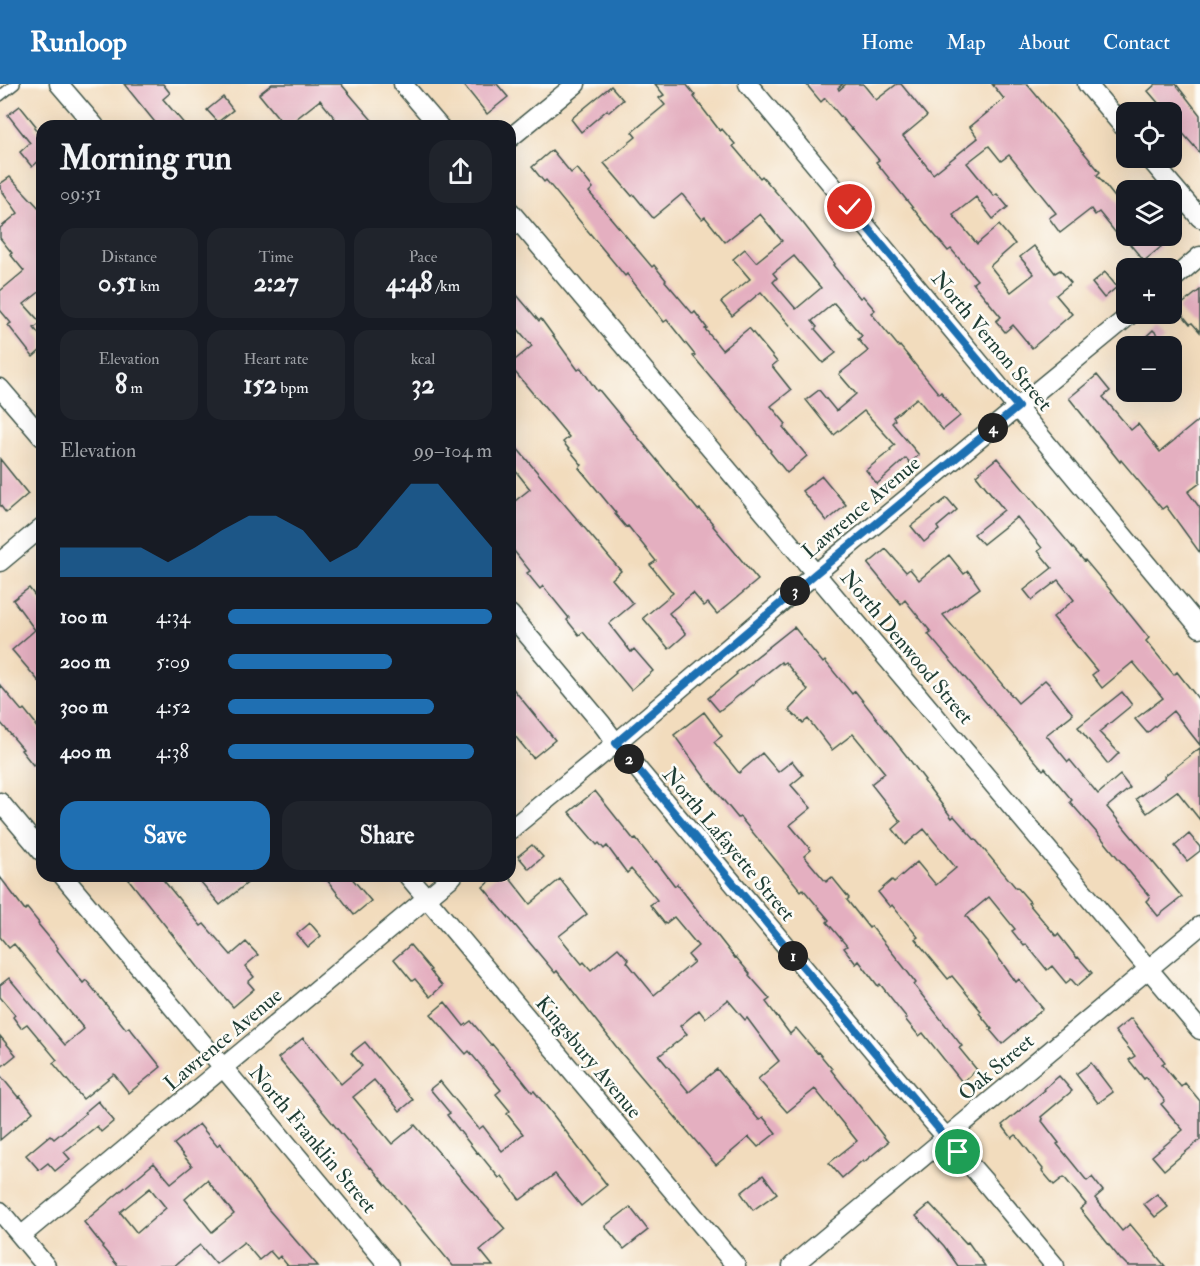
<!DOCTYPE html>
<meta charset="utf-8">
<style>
:root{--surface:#171b24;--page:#20242c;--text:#f1f3f6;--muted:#9ea1a6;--accent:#1f6fb2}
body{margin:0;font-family:"IM FELL Double Pica",serif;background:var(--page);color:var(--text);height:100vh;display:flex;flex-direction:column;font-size:22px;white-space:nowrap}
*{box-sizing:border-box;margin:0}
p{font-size:20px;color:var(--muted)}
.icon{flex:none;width:33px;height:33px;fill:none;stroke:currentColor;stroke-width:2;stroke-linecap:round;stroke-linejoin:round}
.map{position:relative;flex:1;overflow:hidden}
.drawer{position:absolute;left:36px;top:36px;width:480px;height:762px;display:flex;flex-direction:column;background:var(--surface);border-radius:18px;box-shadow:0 6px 24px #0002}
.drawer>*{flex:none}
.buttons{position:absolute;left:1116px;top:18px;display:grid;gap:12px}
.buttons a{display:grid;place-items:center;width:66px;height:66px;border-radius:12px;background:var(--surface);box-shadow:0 6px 24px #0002;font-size:30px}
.pin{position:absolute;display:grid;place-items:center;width:51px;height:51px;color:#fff;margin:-26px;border:3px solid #fff;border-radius:50%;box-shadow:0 2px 6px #0007}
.km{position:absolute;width:30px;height:30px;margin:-15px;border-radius:50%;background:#222;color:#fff;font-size:16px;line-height:30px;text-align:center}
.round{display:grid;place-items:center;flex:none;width:63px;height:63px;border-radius:18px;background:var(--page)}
.headline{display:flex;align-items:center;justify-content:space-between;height:102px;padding:0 24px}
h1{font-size:33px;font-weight:700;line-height:45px}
.metrics{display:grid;grid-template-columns:repeat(3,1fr);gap:9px;height:102px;padding:6px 24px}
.metrics div{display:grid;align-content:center;border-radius:15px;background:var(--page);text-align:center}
.metrics b{font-size:26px;font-weight:700}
.metrics small{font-size:16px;font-weight:400}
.metrics p{font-size:16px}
.chart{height:168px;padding:12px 24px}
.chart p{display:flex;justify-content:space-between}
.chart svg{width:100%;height:108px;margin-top:6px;fill:var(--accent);opacity:.7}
.action{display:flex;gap:12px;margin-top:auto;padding:12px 24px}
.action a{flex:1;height:69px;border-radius:18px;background:var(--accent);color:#fff;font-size:24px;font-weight:700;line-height:69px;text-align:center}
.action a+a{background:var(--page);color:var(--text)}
ul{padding:0 24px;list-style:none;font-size:20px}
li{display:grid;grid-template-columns:96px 72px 1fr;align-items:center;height:45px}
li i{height:15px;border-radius:8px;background:var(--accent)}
header{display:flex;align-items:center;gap:36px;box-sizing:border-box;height:84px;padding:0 30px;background:var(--accent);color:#fff}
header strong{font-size:28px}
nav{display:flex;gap:33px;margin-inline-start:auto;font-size:21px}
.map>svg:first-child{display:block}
</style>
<header>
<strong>Runloop</strong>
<nav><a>Home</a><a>Map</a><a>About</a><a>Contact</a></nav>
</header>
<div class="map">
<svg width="1200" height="1182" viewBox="0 0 1200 1182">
<rect width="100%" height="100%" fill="#fdfcf7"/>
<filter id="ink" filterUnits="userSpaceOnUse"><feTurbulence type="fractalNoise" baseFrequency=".0167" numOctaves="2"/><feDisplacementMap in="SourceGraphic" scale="12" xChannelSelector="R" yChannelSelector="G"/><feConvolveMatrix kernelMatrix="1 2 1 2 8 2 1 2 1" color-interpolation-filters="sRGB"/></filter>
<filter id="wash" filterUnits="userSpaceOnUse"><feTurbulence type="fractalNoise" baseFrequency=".008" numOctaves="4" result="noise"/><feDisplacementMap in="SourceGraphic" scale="24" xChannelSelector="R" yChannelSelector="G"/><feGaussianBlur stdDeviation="1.35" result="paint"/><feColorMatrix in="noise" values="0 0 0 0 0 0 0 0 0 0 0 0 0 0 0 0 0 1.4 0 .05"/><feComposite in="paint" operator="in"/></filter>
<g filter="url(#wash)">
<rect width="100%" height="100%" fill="#f2dcbd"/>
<g id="blocks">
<!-- building -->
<path fill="#e4afc0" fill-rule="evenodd" d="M124 0H163L170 9 163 15 186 42H158Z
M272 0H341L377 42H341L320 16 287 42H285L259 10Z
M463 0H497L508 13 487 30Z
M655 0H686L695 11 694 13 720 47 722 45 735 60 733 62 760 94 762 92 803 139 835 180 833 181 860 214 863 212 875 226 871 229 899 263 900 262 939 310 941 308 960 332 943 346 917 314 893 333 895 336 892 339 919 371 910 379 906 374 877 400 866 386 891 366 890 365 895 361 864 327 834 351 806 316 819 306 836 327 856 310 839 290 868 267 858 255 862 252 834 219 812 237 817 243 815 245 836 269 823 279 761 208 732 232 721 218 750 195 733 175 745 165 756 178 782 157 760 130 725 158 705 133 702 135 682 110 653 134 634 111 632 112 604 79 636 53 632 48 665 21 659 14 664 11ZM794 172 821 204 796 225 773 198 777 194 773 189Z
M806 0H843L838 4 839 6 846 0H863L876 16 897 0H901L927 32 903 52 933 90 978 54 970 43 1004 15 992 0H1027L1100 88 1097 91 1126 127V147L1119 153 1099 128 1095 131 1091 125 1060 149 1049 134 1056 129 1009 71 1001 77 989 62 967 79 994 112 997 110 1008 123 993 135 976 113 953 131 977 160 999 141 1015 160 990 182 1011 208 1034 190 1020 173 1034 162 1055 189 1060 186 1071 199 1056 211 1072 230 1032 264 1013 241 1005 248 996 237 1001 233 973 199 977 196 951 165 948 167 928 143 876 78 879 76 852 44 851 45 825 14 821 18Z
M1156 0H1176L1200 31V69L1172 37V28H1166L1148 7Z
M611 2 623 16 609 28 607 26 581 48 571 35Z
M223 13 233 26 218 38 207 26Z
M20 22 36 42 34 44 40 51 42 49V74L32 83 20 68 30 59 8 31Z
M552 66 571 89 577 84 593 104 589 108 652 183 654 181 666 196 665 197 693 230 695 228 707 244 705 245 722 266 749 244 777 278 772 282 791 306 771 322 786 340 783 343 807 372 787 389 770 368 771 367 752 342 693 272 695 271 667 236 664 238 627 190 625 192 546 96 544 98 532 83Z
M10 93 42 127V206L24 220 41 239 34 244 42 254V265L33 273 8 241 11 239 0 226V207L24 187 10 170 12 169 0 154V144L18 129 0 104V100Z
M1123 152H1152L1161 163 1144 177Z
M1105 188 1117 203 1104 214 1092 199Z
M510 203 539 237 541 235 578 286 581 284 597 307 599 306 698 426 700 425 714 441 713 442 758 496 717 530 708 519 704 522 693 509 669 529 686 550 669 565 643 534 673 509 650 481 656 477 628 442 626 443 615 430 616 429 579 384 582 381 563 358 569 353 510 282V280L532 262 510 236Z
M1200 206V248L1192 239 1190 240 1177 224Z
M1153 246 1163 256 1156 262H1136Z
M1097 291 1110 307 1103 313 1131 346 1138 340 1160 368 1200 335V399L1188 408 1200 424V469L1166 422 1162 425 1121 376 1120 378 1069 314Z
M510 356 621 487 612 495 633 520 609 540 631 568 634 565 653 587 631 606 583 548 579 551 567 536 569 534 543 502 540 505 527 489 530 487 510 462V421L530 405 510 380Z
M997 374 1084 477 1085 476 1111 507 1149 554 1146 557 1174 591 1177 588 1200 617V661L1173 627 1147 649 1135 635 1163 614 1133 578 1102 604 1092 591 1097 587 1053 533 1074 516 1058 496 1032 516 1024 506 1052 484 1038 467 1042 464 1017 433 983 460 974 450 1004 426 976 391Z
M0 375 28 410 6 429 0 421Z
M822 392 846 421 827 437 802 407Z
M947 414 957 426 937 443 939 446 924 458 911 442Z
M886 465 906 488 910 485 919 496 949 471 964 490 968 487 980 504 943 531 1018 619 1045 596 1050 601 1073 630 1046 651 1068 678 1070 676 1098 710 1120 691 1130 704 1107 723 1182 813 1158 832 1146 817 1150 813 1104 757 1070 718 1072 716 1045 684 1043 686 928 550 931 548 905 516 901 520 868 480Z
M29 504 42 521V601L12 566 35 546 13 516Z
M794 543 823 579 825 577 852 610 855 607 909 675 925 696 924 697 952 734 954 732 975 756H976L1016 804 1017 803 1030 818 1028 819 1056 852 1058 850 1077 874 1078 873 1092 889 1077 902 1071 895 1066 899 1052 882 1047 886 1026 860 1024 862 1012 847 1015 845 989 813 966 832 990 861H989L1016 898 1019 895 1043 925 1002 960 990 946 992 945 979 929 981 927 952 892 948 895 915 855 918 853 892 821 890 823 878 808 892 796 894 798 917 778 936 801 956 784 924 745 905 761 893 745 901 738 871 700 885 689 853 650 832 666 808 635 803 639 789 626 808 606 785 578 782 580 781 578 719 627 708 614 737 590 736 589Z
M0 601 22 627 24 625 36 640 35 641 42 650V674L33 681 21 666 23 665 0 638Z
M510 601 555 656 533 674 510 646Z
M1122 608 1132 621 1099 648 1119 669 1108 680 1078 643Z
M704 628 722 652 714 658 739 689 762 669 778 688 792 677 803 691 791 701 811 724 790 741 811 766 804 772 826 798 832 793 849 814 847 816 869 844 871 842 903 882 916 899 914 901 962 962 959 964 977 986 962 998 923 949 919 952 905 935 907 934 880 900 878 902 859 877 856 880 844 864 847 862 827 838 829 836 803 805 801 807 740 733 738 734 706 695 674 651Z
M1200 664V736L1177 707 1147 729 1136 715 1165 693 1164 692Z
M595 707 634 756 636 755 654 778 656 777 675 802 677 800 735 874 736 873 750 890 749 891 770 915 766 918 790 950 796 944 817 969 818 968 832 985 831 986 888 1058 864 1078 863 1076 842 1094 829 1079 857 1057 815 1005 787 1028 758 995 779 977 747 934 745 936 728 916 705 934 699 926 680 942 687 950 659 972 689 1008 717 985 759 1036 763 1033 776 1049 758 1063 749 1053 716 1081 622 970 557 887 555 889 483 803 496 792H508L530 820 560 795 587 830 559 852 582 880 584 878 591 886 618 864 629 876 627 878 654 911 694 878 688 871 698 862 674 833 665 840 650 821 657 816 631 785 627 789 607 762 604 765 599 759 597 761 569 728Z
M1189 750 1200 763V767L1187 777 1175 762Z
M532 761 543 773 529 785 518 772Z
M126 792H160L201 842 204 840 231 871 246 858 258 871 245 882 254 893 248 898 254 905 233 923 198 883Z
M196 792H256L220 821Z
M324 792H350L371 817 354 831Z
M0 793 25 826 27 824 39 839 38 840 58 864 57 866 83 899 86 896 126 945 129 943 161 983 129 1009 114 990 83 1015 53 979 57 976 27 940 21 944 13 933 15 931 0 913V901L9 894 65 961 84 945 14 860 9 864 0 853Z
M310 839 321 852 308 863 297 850Z
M410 861 431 886 430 887 442 902 430 913 415 895 412 897 394 875Z
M445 918 464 942 471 937 491 961 492 960 512 984H513L532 1008 534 1007 547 1023 607 1101 581 1122 555 1090 520 1116 502 1092 499 1094 478 1068 477 1069 447 1031 450 1029 430 1005 440 997 479 1045 483 1042 502 1067 523 1050 507 1030 510 1027 496 1010 501 1006 469 967 466 970 431 930Z
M1131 934 1165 978 1162 980 1181 1003 1185 999 1200 1017V1056L1164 1086 1152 1072 1183 1046 1161 1020 1165 1017 1146 993 1144 995 1129 976 1135 972 1115 947Z
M0 952 16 971 0 984Z
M303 954 341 1000 362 982 351 969 365 958 392 991 413 1016 400 1027 374 996 353 1013 392 1060 415 1041 505 1145 480 1166 493 1182H453L371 1083 370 1084 329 1035 278 974Z
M1091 979 1113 1008 1098 1019 1076 990Z
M0 991 18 1013 20 1012 33 1028 0 1056Z
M1059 992 1072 1007 1041 1033 1043 1036 1042 1037 1059 1059 1057 1060 1087 1097 1092 1093 1103 1107 1095 1114 1122 1147 1130 1140 1165 1182H1128L1122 1176H1121L1080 1125 1086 1120 1064 1093 1054 1101 1042 1087 1043 1085 1016 1051 1012 1054 1002 1041 1045 1006 1044 1005Z
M98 1017 114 1037 101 1048 97 1042 64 1068 70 1075 55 1087 48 1079 39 1086 26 1071 50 1051 54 1055 86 1029 85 1028Z
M199 1040 217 1062 220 1059 269 1126 318 1182H288L280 1172 277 1175 270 1167 259 1176 244 1158 216 1180 200 1161 174 1182H118L102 1163 103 1162 84 1138 154 1079 171 1099 192 1082 174 1060ZM207 1096 234 1130 212 1148 185 1115ZM150 1104 166 1124 137 1149 120 1128Z
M763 1091 777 1109 753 1126 741 1109Z
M1157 1110 1168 1123 1155 1133 1144 1120Z
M930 1120 966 1159 968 1158 985 1182H958L944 1162 916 1132Z
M630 1123 648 1146 624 1165 605 1142Z"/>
</g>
</g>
<g filter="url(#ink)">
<use href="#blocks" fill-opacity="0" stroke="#3f5549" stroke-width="1.5"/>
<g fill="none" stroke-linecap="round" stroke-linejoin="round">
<!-- lane casing -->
<g stroke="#3f5549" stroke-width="12">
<path id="lane" d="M0 12 15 0"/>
</g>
<!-- street casing -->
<g stroke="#3f5549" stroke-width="21">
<path id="street" d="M59 0 95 42
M403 0 439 42
M748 0 1200 544
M1087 0 1126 46
M510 54 576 0
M1149 74 1200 134
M510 127 1200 946
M1172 196 1200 172
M0 304 42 353
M0 478 42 443
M510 530 602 640 616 659 932 1037 985 1098 1055 1182
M0 718 42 768
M510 746 616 659 815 490 1131 230
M63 792 389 1182
M408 792 736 1182
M0 1127 46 1182
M21 1152 453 792
M792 1182 1200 842"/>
</g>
<!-- lane -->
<use href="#lane" stroke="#fff" stroke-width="9"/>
<!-- street -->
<use href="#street" stroke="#fff" stroke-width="18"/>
</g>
</g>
<g fill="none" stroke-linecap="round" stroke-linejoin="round" filter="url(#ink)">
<!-- route casing -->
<g stroke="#fff" stroke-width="12">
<path id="route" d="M850 123 1018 323 815 490 616 659 958 1068"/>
</g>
<!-- route -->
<use href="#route" stroke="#1f6fb2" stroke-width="8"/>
</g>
<g text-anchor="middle" stroke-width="5" stroke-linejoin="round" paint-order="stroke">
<!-- street labels -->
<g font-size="21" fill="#1f3d34" stroke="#fdfcf7">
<text transform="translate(992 257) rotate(50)" y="7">North Vernon Street</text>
<text transform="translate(861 423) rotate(-40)" y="7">Lawrence Avenue</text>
<text transform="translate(907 563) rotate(50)" y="7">North Denwood Street</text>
<text transform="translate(729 760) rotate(50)" y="7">North Lafayette Street</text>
<text transform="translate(223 955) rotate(-40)" y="7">Lawrence Avenue</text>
<text transform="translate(589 973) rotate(50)" y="7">Kingsbury Avenue</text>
<text transform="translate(996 983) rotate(-40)" y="7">Oak Street</text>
<text transform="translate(313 1055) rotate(50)" y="7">North Franklin Street</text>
</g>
</g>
</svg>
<div class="buttons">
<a><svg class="icon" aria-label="locate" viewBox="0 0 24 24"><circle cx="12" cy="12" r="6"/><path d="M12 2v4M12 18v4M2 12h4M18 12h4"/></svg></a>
<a><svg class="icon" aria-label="layers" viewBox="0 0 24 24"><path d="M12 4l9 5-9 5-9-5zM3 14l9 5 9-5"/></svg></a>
<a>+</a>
<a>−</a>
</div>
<div class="pin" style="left:958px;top:1068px;background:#1e9e55"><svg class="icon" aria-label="arrive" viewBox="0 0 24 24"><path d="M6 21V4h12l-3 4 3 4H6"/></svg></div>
<div class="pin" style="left:850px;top:123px;background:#d93025"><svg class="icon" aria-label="check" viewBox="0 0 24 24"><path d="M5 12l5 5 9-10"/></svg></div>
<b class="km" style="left:793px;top:872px">1</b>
<b class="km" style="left:629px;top:675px">2</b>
<b class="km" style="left:795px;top:507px">3</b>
<b class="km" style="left:993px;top:344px">4</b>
<section class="drawer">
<div class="headline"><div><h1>Morning run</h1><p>09:51</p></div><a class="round"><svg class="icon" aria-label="share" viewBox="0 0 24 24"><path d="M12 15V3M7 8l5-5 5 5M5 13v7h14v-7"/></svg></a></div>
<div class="metrics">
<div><p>Distance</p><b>0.51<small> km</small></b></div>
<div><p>Time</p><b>2:27</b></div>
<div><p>Pace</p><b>4:48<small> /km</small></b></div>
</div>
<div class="metrics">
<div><p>Elevation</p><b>8<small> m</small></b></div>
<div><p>Heart rate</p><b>152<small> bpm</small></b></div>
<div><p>kcal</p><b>32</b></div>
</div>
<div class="chart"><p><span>Elevation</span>99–104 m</p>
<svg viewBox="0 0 160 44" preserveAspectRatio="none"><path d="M0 44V32L10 32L20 32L30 32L40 38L50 32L60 25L70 19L80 19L90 25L100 38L110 32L120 19L130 6L140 6L150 19L160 32V44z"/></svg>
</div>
<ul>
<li><b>100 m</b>4:34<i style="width:100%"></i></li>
<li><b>200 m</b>5:09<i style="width:62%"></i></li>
<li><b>300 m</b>4:52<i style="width:78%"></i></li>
<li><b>400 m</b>4:38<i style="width:93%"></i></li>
</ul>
<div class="action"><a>Save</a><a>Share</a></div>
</section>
</div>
